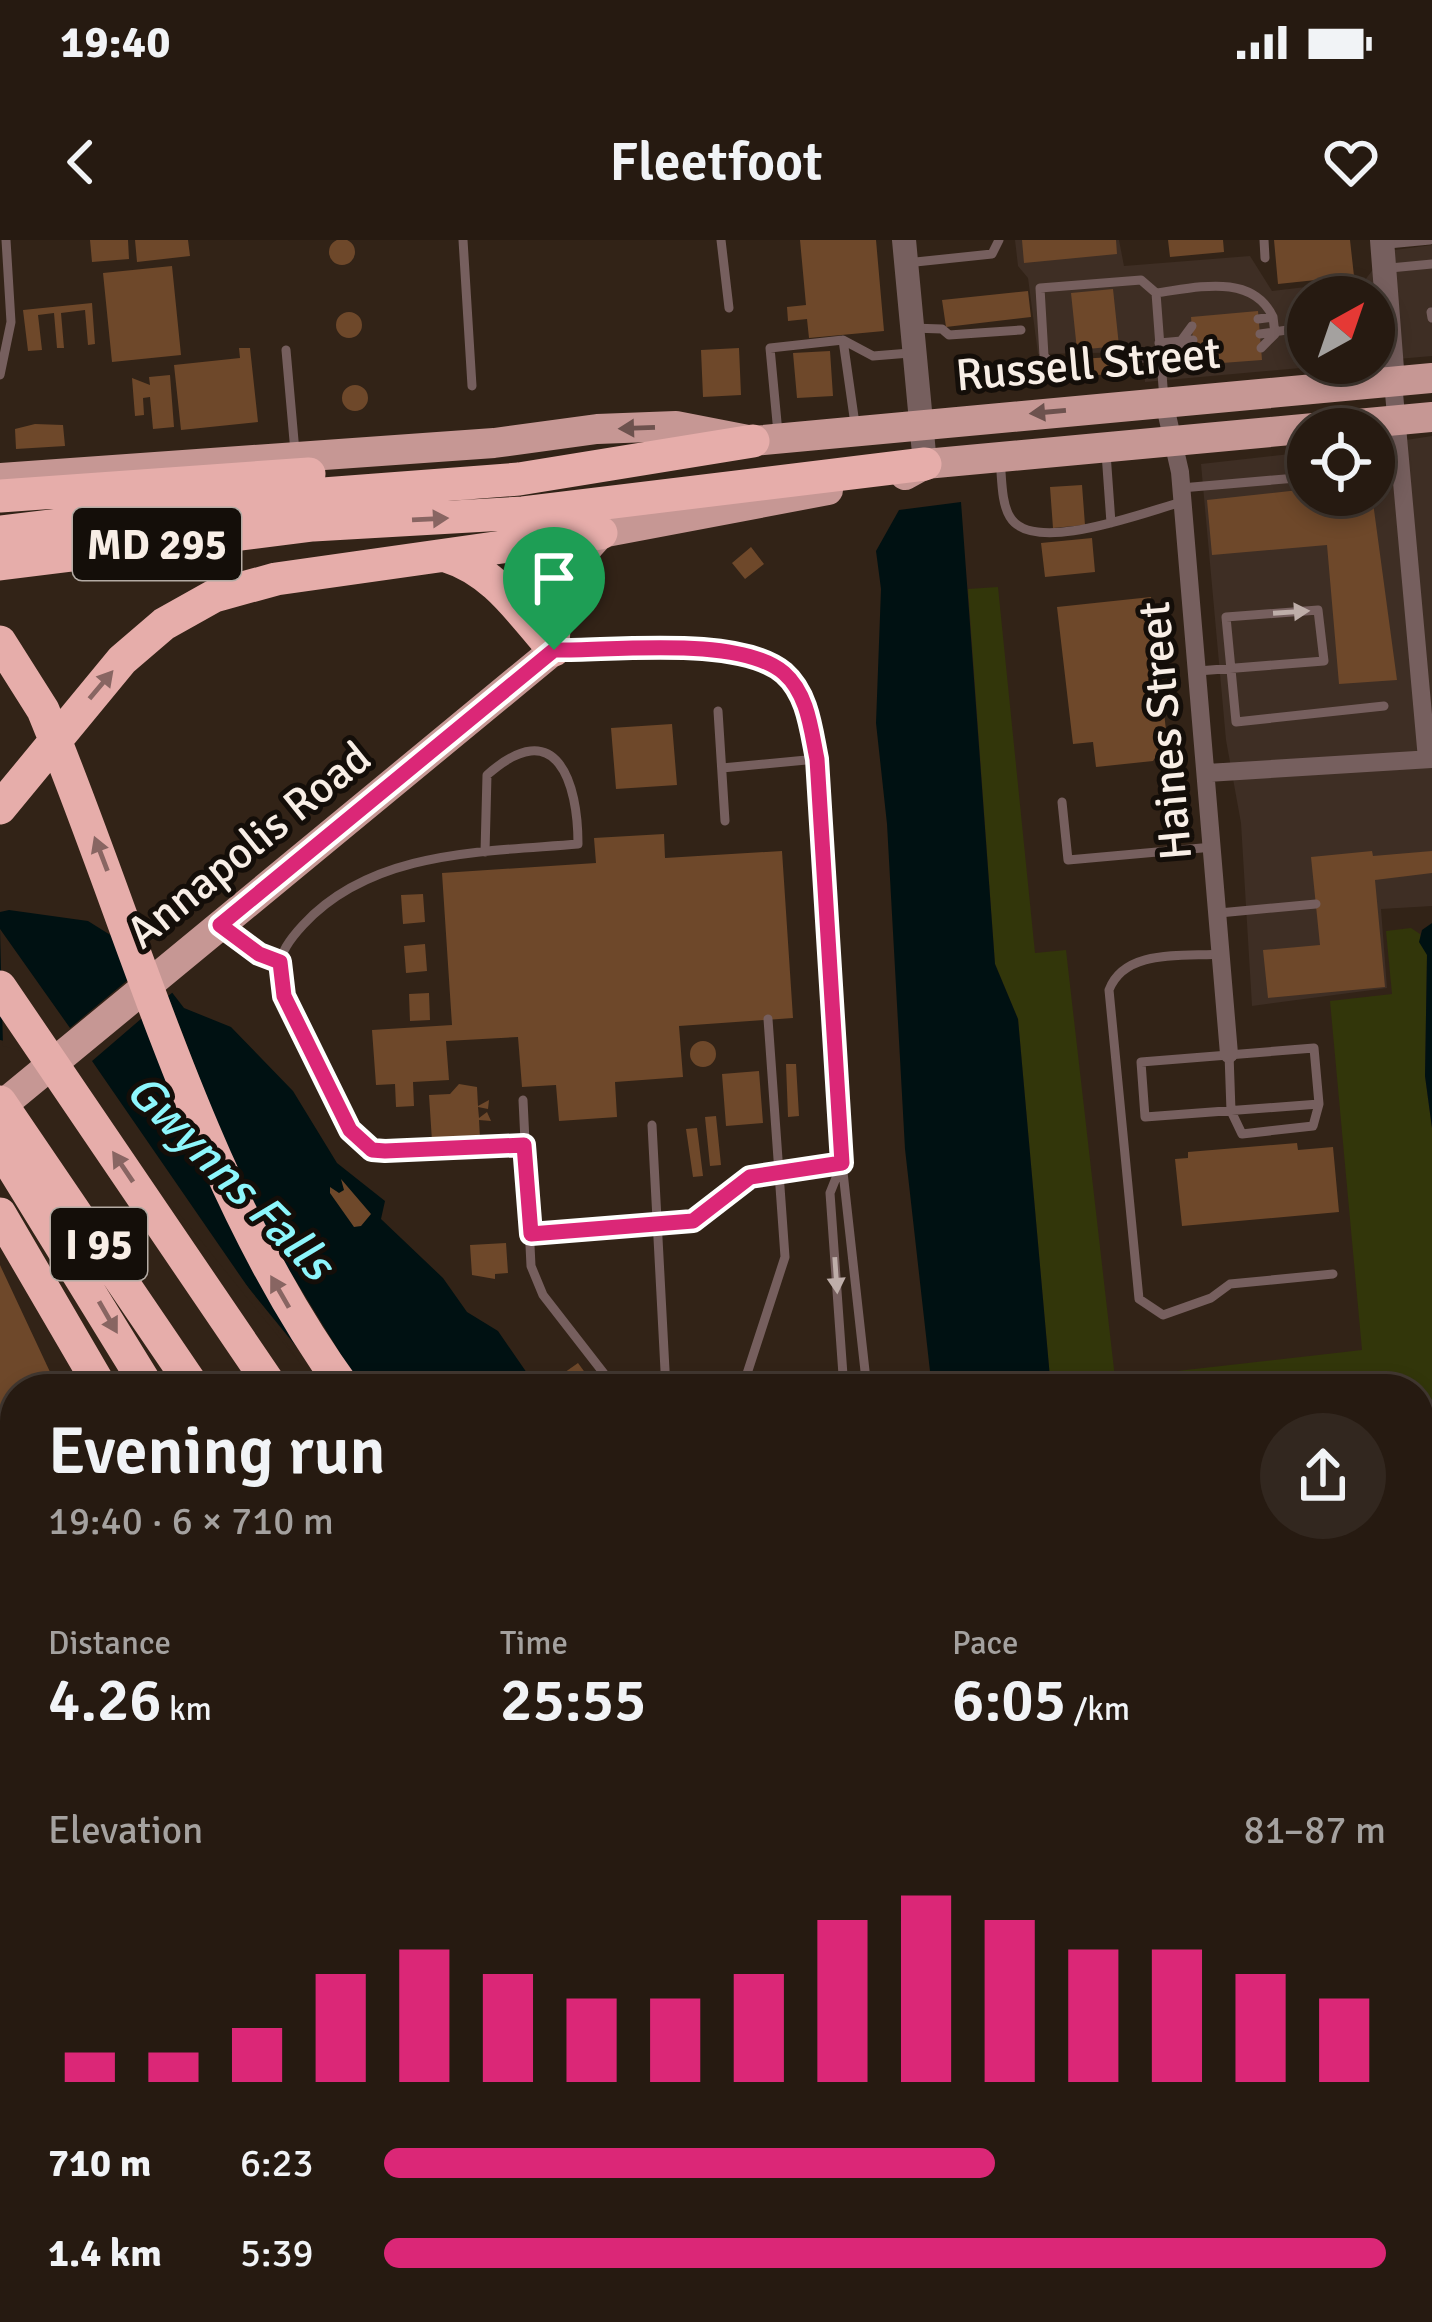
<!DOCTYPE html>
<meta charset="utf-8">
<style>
:root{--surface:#261a11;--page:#32271f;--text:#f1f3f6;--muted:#a4a19f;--line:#423831;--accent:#db2777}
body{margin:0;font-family:Signika,sans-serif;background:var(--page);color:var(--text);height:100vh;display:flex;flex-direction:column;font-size:45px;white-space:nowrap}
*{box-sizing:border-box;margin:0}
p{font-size:39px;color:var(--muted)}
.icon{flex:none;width:66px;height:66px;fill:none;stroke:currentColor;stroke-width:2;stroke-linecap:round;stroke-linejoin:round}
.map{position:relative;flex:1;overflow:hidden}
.drawer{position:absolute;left:0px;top:1134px;width:1434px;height:948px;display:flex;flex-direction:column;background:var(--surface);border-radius:48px 48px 0 0;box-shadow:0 6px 18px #0003,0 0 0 3px var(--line)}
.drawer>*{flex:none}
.needle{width:78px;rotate:40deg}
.fabs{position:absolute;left:1287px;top:36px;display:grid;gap:24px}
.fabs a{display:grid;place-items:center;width:108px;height:108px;border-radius:50%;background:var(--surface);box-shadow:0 6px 18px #0003,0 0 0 3px var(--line);font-size:60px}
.pin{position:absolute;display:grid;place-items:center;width:102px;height:102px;color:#fff;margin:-123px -51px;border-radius:50% 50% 50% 0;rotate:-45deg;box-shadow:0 0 12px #0007}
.pin .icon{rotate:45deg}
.round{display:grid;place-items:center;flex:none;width:126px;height:126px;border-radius:63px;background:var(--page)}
.head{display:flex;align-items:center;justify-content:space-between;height:204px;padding:0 48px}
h1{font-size:66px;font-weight:600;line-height:90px}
.stats{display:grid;grid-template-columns:repeat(3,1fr);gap:18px;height:204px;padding:12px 48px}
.stats div{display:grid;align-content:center}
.stats b{font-size:60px;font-weight:600}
.stats small{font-size:33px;font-weight:400}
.stats p{font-size:33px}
.chart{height:336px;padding:24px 48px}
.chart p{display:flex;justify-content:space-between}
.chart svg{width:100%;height:216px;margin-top:12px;stroke:var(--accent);stroke-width:6}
ul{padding:0 48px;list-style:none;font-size:39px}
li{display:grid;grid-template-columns:192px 144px 1fr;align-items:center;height:90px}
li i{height:30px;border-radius:15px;background:var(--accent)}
.status{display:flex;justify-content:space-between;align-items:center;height:84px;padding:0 60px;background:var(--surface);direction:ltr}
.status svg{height:33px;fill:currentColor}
header{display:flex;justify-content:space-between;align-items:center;height:156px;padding:0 48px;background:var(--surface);font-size:54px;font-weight:600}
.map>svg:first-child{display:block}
</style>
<div class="status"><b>19:40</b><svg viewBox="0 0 49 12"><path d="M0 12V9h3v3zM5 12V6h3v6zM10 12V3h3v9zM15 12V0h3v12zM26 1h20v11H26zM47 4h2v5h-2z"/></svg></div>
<header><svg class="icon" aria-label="back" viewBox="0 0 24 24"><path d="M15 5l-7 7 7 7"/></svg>Fleetfoot<svg class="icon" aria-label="heart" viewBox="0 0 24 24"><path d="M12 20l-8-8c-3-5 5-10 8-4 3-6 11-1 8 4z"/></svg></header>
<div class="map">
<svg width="1432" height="2082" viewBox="0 0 1432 2082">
<rect width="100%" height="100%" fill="#322317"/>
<!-- commercial -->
<path fill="#3e2e24" d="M1015 0H1119L1124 26 1250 16 1272 51 1365 40 1387 11 1432 5V116L1374 121V57H1308V123H1356L1145 142 1143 112 1038 114 1028 38 1018 26Z
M1432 196V666L1381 669 1387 748 1252 766 1241 583 1226 500 1201 224 1308 212V255H1374V205Z"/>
<!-- green -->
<path fill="#32360a" d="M998 347 1035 713 1066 710 1115 1138 1362 1110 1330 761 1392 754 1386 691 1411 688 1420 694 1427 715 1425 836 1432 888V1241L1419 1249V1149H1051L1018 779 995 724 968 349Z"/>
<!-- water -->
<path fill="#001112" d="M961 262 995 724 1018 779 1051 1149H932L905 909 887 584 876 483 881 349 876 311 899 270Z
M9 670 88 681 144 716 184 768 231 787 293 851 337 923 385 961 381 979 443 1038 467 1072 498 1091 538 1149H331L149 926 29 807 0 800V672Z
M1432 683V888L1425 836 1427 715 1419 702 1422 690Z
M1432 1241V2082H957L960 2067H1419V1249Z"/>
<!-- pier -->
<path fill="#322317" d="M0 689 70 788 135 734 148 711 177 749 168 756 247 961 362 1149H335L149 772 92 821 303 1127 144 930 26 812 3 806Z"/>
<!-- building -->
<path fill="#6e482a" d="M329 12a13 13 0 1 1 26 0a13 13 0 1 1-26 0Z
M90 0H128L129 19 92 22Z
M135 0H188L190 16 137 22Z
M800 0H876L884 91 809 98 807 79 788 81 787 67 806 65Z
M1022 0H1116L1117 14 1024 23Z
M1168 0H1223L1224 12 1170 17Z
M1274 0H1350L1354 36 1278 44Z
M172 26 181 115 112 122 103 33Z
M1113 49 1119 106 1077 110 1071 53Z
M1028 51 1031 77 946 87 942 60Z
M92 63 95 104 88 105 85 70 61 73 64 108H57L54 73 38 75 42 110 28 111 23 70Z
M1258 71 1262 120 1195 125 1191 77Z
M336 85a13 13 0 1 1 26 0a13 13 0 1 1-26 0Z
M239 108H250L258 182 181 190 174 125 240 118Z
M739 108 741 155 703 157 701 110Z
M830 111 833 156 797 158 793 113Z
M1114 117 1115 134 1078 136 1077 119Z
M170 135 174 187 153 189 150 157 143 158 144 175 135 176 132 138 150 145 149 137Z
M342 158a13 13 0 1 1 26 0a13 13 0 1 1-26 0Z
M35 184 63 185 65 206 16 209 15 189Z
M1082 245 1085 285 1053 288 1050 247Z
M1308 249V255H1372L1397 440 1339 444 1327 305 1212 315 1207 260Z
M1092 298 1095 332 1045 337 1041 303Z
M751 307 764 324 745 339 732 323Z
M1151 357 1167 499 1153 521 1096 527 1093 502 1073 504 1057 367Z
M672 484 677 545 616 549 611 488Z
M664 594 665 618 782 611 793 778 679 786 683 837 615 842 617 877 559 881 556 845 522 847 518 797 446 801 449 840 413 842 414 866 396 867 395 844 376 845 372 790 452 785 442 633 596 623 594 598Z
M1372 611 1373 616 1432 611V633L1375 640 1385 747 1268 758 1263 710 1320 705 1311 617Z
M423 654 425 682 403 684 401 655Z
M425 704 427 731 406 733 404 706Z
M429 753 430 780 410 781 409 754Z
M690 814a13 13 0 1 1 26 0a13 13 0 1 1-26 0Z
M786 824H796L799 876 788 877Z
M759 831 763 883 726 886 722 834Z
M459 844 477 847 478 866 489 860 488 869 478 867 479 878 487 872 491 881 479 880 480 898 432 901 429 855 450 854Z
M716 876 721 925 710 926 705 877Z
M697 888 703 936 693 937 686 889Z
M1297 903 1298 910 1333 907 1339 972 1182 986 1175 919 1188 918V912Z
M341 939 371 974 361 986 354 987 330 953V947L339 953 344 950Z
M506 1003 508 1033 495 1034V1039L472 1035 470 1005Z
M0 1025 58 1149H15V1573L0 1541Z
M578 1123 597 1149H556L551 1142Z"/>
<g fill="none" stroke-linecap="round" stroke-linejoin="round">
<!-- service -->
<path stroke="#765f5e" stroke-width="9" d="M463 0 472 146
M721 0 729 68
M1264 0 1265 18
M1388 4 1430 0
M906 23 992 14 999 0
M1390 28 1432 24
M1156 53C1195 48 1252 32 1273 77
M1431 72 1432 78
M1258 79 1273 77 1275 94 1261 108
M1192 86 1181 101 1194 116
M912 88 942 89 949 95 1021 90
M1260 94 1308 87
M843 100 855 184
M1159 103 1193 100
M286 110 295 212
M1114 122 1160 116
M1077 125H1053L1044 116 1040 48 1141 40 1156 53 1164 160
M0 135 11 82 6 0
M778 193 770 108 843 100 873 116 910 113
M1106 213 1111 283
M1000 220C1002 237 1001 263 1010 277 1033 316 1147 271 1182 262
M1374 232 1402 230
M1181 248 1308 237
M560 410C617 411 738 396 783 432 808 452 811 490 817 519L842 923 867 1149
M1198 431 1324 421 1318 370 1226 377 1236 482 1384 466
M718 471 725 581
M722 528 817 519
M1062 562 1068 620 1213 607
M485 612 487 535C557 473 578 543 578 604 484 612 372 610 303 685 291 698 278 714 279 733 279 757 295 780 306 801 323 836 338 876 364 905L385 911 523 905
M1219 673 1316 664
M224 689 259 714 280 721
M1223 714C1184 717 1125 708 1109 750L1139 1059 1163 1075 1211 1058 1230 1044 1333 1034
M1314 808 1319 864 1145 877 1141 822Z
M1229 814 1231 871 1242 894 1313 886 1319 864
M523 860 531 1026 543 1055 616 1149
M652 885 666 1149
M840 928 830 953 844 1149
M531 994 693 981 750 936 842 923
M742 1149 785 1017 768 779
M0 1655 8 1673 15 1670
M0 1778 15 1774"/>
<!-- minor -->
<path stroke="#765f5e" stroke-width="18" d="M1393 142 1427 519
M1164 162 1180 232 1229 814
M1207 533 1432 519"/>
<!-- tertiary -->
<path stroke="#765f5e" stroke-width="24" d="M904 0 925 224
M1382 0 1393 142"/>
<!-- primary -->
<path stroke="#c69794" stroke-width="30" d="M905 235 925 224 1432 177
M0 238 494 203 597 189 676 186 753 201 1432 138
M0 867 554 410C556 363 567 327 601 293L828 250"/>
<!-- motorway -->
<path stroke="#e6adaa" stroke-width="33" d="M0 256 309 234
M0 292 310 255 519 239 753 201
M446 316C495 331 521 373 554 410
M0 324 313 285 523 273 925 224
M0 402 43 470C137 697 200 950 345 1149
M0 568 122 420 164 384 214 356 276 339 601 293
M0 747 273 1149
M0 862 195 1149
M0 907 149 1149
M0 974 102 1149
M1419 1873 1432 1868
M1419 1980 1432 1978
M653 2067 668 2082
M769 2067 797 2082
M857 2067 868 2082
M940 2067 951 2082
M1157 2082 1167 2067"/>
<!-- tram -->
<path stroke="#8f8278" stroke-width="3" d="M0 1752 15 1750
M1419 1833 1432 1828"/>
</g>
<!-- one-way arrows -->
<defs><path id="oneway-solid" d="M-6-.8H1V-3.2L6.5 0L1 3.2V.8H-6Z" transform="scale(3)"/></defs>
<g fill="#6d524e">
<use href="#oneway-solid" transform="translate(1048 172) rotate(175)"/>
<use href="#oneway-solid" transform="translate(637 188) rotate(178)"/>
</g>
<g fill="#886562">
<use href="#oneway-solid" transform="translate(430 279) rotate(-3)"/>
<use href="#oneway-solid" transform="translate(101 445) rotate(-50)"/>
<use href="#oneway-solid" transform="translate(101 614) rotate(-111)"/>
<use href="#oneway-solid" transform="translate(123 927) rotate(-124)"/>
<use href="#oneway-solid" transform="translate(280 1052) rotate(-120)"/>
<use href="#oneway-solid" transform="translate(108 1077) rotate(60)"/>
</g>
<g fill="#beaea9">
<use href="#oneway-solid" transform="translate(1291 372) rotate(-4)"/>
<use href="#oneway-solid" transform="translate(836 1035) rotate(86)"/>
</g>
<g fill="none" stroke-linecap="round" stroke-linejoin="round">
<!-- route casing -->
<g stroke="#fff" stroke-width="24">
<path id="route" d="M554 410C612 411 739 395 784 433 808 454 811 490 817 519L842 923 750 937 693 981 531 994 524 905 385 911 372 910 350 890 284 756 280 722 259 714 220 685Z"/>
</g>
<!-- route -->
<use href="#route" stroke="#db2777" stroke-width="15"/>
</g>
<g text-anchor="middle" stroke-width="10" stroke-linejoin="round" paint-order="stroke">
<!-- shield labels -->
<g fill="#140e09" stroke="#b4aba4" stroke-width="3">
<rect x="73" y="268" width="168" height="72" rx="9"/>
<rect x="51" y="968" width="96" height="72" rx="9"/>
</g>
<g font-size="42" font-weight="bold" fill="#f8eee6">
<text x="157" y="319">MD 295</text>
<text x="99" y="1019">I 95</text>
</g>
<!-- street labels -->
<g font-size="45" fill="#f8eee6" stroke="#140e09">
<text transform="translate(1088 123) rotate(-5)" y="16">Russell Street</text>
<text transform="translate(1164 491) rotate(-95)" y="16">Haines Street</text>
<text transform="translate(248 604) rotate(-39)" y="16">Annapolis Road</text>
</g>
<!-- water labels -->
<g font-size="48" font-style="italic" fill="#8df6fc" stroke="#140e09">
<text transform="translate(231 936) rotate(45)" y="17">Gwynns Falls</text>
</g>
</g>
</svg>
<div class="fabs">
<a><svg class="needle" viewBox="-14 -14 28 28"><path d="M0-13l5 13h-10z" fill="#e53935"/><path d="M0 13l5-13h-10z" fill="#a4a19f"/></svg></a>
<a><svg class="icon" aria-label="locate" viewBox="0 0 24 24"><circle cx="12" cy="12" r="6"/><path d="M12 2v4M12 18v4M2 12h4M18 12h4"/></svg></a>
</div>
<div class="pin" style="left:554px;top:410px;background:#1e9e55"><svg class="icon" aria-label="arrive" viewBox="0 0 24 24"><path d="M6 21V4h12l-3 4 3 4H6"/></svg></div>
<section class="drawer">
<div class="head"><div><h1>Evening run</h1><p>19:40 · 6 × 710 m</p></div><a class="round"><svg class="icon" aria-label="share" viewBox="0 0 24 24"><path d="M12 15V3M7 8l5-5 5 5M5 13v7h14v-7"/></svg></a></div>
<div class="stats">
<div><p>Distance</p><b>4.26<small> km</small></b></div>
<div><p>Time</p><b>25:55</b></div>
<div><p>Pace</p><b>6:05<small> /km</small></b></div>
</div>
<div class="chart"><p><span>Elevation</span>81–87 m</p>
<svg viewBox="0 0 160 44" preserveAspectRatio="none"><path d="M5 44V38M15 44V38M25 44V33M35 44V22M45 44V17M55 44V22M65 44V27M75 44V27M85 44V22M95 44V11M105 44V6M115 44V11M125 44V17M135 44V17M145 44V22M155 44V27"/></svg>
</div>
<ul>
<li><b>710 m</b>6:23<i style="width:61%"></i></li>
<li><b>1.4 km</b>5:39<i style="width:100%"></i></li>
</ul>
</section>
</div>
